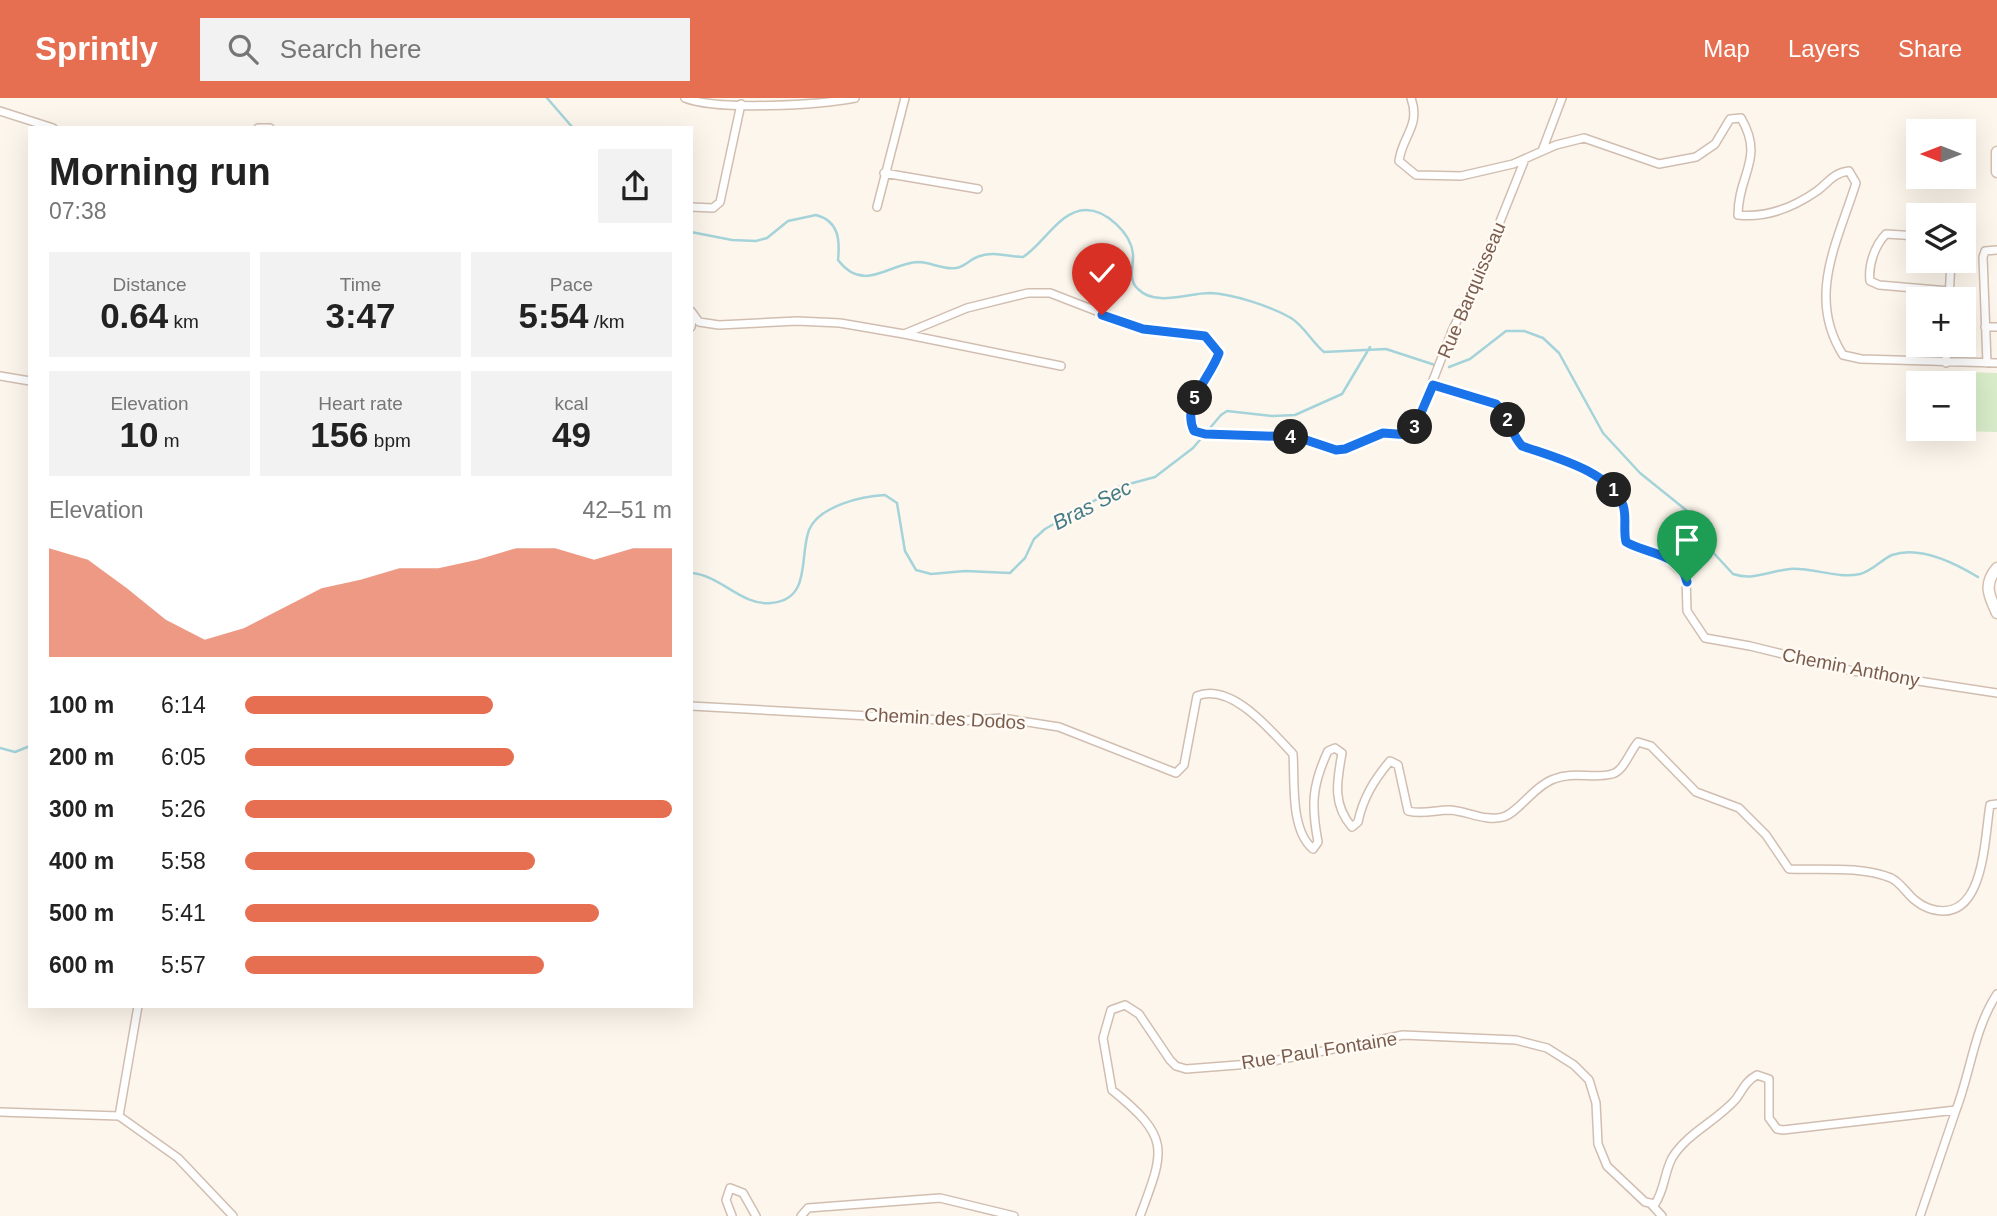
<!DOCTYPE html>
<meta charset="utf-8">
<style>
:root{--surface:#fff;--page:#f2f2f2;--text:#222;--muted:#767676;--accent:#e76f51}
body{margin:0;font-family:Helvetica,sans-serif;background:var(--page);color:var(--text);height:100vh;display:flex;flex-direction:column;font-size:26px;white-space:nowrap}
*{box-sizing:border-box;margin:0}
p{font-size:23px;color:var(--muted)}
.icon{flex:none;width:38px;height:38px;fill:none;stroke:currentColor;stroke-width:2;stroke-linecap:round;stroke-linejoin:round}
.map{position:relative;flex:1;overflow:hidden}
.drawer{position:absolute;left:28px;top:28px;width:665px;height:882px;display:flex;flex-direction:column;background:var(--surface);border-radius:0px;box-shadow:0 7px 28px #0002}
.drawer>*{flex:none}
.needle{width:46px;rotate:270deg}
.tools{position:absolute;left:1906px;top:21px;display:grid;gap:14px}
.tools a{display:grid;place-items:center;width:70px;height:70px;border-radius:0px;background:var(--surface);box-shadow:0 7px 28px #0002;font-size:35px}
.pin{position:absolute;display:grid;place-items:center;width:60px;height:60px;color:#fff;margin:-72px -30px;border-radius:50% 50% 50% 0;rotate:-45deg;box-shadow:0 0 7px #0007}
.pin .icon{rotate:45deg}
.km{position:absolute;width:35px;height:35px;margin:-18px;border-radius:50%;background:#222;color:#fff;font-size:19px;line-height:35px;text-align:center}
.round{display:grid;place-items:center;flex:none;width:74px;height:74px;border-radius:0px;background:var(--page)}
.overview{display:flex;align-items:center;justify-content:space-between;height:119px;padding:0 21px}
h1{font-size:38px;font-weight:700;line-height:52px}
.stats{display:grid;grid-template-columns:repeat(3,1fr);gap:10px;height:119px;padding:7px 21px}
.stats div{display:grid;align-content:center;border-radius:0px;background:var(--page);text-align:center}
.stats b{font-size:35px;font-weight:700}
.stats small{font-size:19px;font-weight:400}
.stats p{font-size:19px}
.chart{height:196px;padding:14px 21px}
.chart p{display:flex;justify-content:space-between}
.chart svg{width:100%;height:126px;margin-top:7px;fill:var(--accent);opacity:.7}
ul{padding:0 21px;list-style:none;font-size:23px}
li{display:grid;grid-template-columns:112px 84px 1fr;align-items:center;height:52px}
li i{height:18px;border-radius:9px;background:var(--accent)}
header{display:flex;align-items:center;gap:42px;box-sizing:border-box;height:98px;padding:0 35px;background:var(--accent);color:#fff}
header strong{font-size:33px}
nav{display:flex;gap:38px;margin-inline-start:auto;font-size:24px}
.search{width:490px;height:63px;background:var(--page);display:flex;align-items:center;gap:18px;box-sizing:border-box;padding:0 24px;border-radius:0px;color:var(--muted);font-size:26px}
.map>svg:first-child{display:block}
</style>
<header>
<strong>Sprintly</strong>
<div class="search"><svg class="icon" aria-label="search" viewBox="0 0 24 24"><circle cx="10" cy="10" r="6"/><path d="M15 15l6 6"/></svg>Search here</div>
<nav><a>Map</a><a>Layers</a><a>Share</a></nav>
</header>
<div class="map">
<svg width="1997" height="1118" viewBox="0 0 1997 1118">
<rect width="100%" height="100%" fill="#fdf6ec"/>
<!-- green -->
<path fill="#d8ecc9" d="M1963 274 1997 275V334L1961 333Z"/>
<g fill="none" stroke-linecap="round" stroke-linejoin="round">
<!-- stream -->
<path stroke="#a5d3da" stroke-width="2.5" d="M547 0 573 30
M691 134 732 142 756 143 767 140 788 123 816 117C839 123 840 142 838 162 864 196 889 165 918 164 931 164 943 172 956 170 965 169 971 160 980 158 994 153 1009 159 1023 159 1043 147 1060 112 1086 112 1106 112 1131 135 1133 156 1134 168 1127 181 1138 191 1156 209 1187 195 1210 195 1233 196 1270 208 1291 220 1304 228 1312 244 1324 254L1386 251 1435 267
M1449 269 1470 261 1506 233H1524L1543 240 1559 255 1603 335 1640 375 1686 412 1695 425 1698 438 1733 476C1754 483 1769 473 1790 471 1811 469 1837 481 1860 476 1872 473 1881 462 1892 457 1920 447 1955 465 1978 479
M691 475C721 477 741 508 771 505 812 502 799 458 809 432 819 408 862 398 885 397L897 405 905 453 916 472 931 476 965 473 1010 475 1025 460 1034 441 1045 431 1118 389 1155 379 1193 350 1221 317 1227 313 1273 318 1295 317 1342 296 1370 249
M0 650 15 654 30 648"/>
<!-- street casing -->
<g stroke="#d1beb0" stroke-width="10">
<path id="street" d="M685 0C718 13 820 7 855 0
M1411 0C1421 28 1402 38 1399 63L1416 77 1461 78 1513 66 1556 47 1584 40 1659 66 1696 59 1715 46 1730 21 1741 20C1765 61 1738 76 1738 117 1766 120 1794 109 1817 93 1829 84 1833 75 1849 73L1856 85C1838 143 1806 199 1843 257L1861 261 1997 265
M0 13 53 30
M258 30H270
M1542 53 1562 0
M884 75 978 91
M691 109 713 110 720 104 741 6
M877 109 905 0
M1918 138 1886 136C1875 147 1868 167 1870 183L1879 187 1949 193
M1949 201 1951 163
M691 213 699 224 719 227 797 223 840 225 904 236 967 210 1028 195H1050L1143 231 1205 238 1219 255C1211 281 1181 304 1194 333L1205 336 1297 339 1336 352 1345 351 1383 335 1409 337 1415 329 1452 233 1477 181 1525 61
M691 229 693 216
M1985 229H1997
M904 236 1061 268
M1946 265 1947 247
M1987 265 1983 159 1985 153 1997 152
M0 278 30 283
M1432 287 1496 306C1510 317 1510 336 1522 348 1553 359 1610 373 1623 407 1627 418 1623 432 1626 444L1637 451 1660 455 1686 478 1687 513 1705 540 1750 548 1853 573 1997 595
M691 608 959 623 1002 620 1059 629 1176 675 1184 667 1197 598C1232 584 1272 634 1293 656 1295 684 1290 732 1313 751L1318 744C1311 707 1312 687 1328 653L1335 650 1342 655C1337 683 1332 706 1352 729L1358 724C1363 700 1374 682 1390 663L1398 667 1408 713C1423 717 1435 712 1450 712 1467 713 1486 724 1503 719 1518 715 1534 688 1554 681 1573 673 1594 681 1612 676 1624 673 1630 653 1638 644L1651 648 1696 694 1739 710 1766 737 1789 771C1821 772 1861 768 1891 780 1904 786 1909 803 1928 810 1985 830 1984 741 1990 707L1997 706
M0 1014 119 1018 178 1060 233 1118
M119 1018 138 908
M1651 1106 1662 1118
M732 1118 726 1102 730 1090 743 1095 756 1118
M801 1118 808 1110 940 1100 1014 1118
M1140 1118C1165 1051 1171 1040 1112 992L1103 940 1111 912 1125 907 1139 916 1170 962 1176 968 1186 971 1263 965 1403 937 1516 942 1547 950 1574 967 1589 982 1596 1005 1598 1046 1607 1068 1645 1104 1655 1106C1665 1091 1664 1075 1672 1060 1687 1035 1717 1023 1736 1001 1743 991 1746 983 1757 977L1769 981V1020L1777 1031 1783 1032 1956 1012C1971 973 1974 931 1997 896
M1920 1118 1956 1012"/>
</g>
<!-- secondary casing -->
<g stroke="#d6c0b0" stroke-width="13">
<path id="secondary" d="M1997 54V74
M1997 470C1983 486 1989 498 1997 515"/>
</g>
<!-- street -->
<use href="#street" stroke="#fff" stroke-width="7"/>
<!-- secondary -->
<use href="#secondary" stroke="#fff" stroke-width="10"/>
</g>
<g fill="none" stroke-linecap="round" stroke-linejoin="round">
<!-- route casing -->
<g stroke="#fff" stroke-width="14">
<path id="route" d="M1102 217 1143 231 1205 238 1219 255C1210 281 1181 304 1194 333L1205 336 1297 339 1336 352 1345 351 1383 335 1409 337 1415 329 1433 287 1496 306C1510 317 1510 336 1522 348 1553 359 1610 373 1623 407 1627 418 1623 432 1626 444 1646 456 1681 455 1687 484"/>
</g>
<!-- route -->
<use href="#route" stroke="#1a73e8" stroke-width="9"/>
</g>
<g text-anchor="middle" stroke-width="5" stroke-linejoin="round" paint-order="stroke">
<!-- street labels -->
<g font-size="19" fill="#7a5c4d" stroke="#fffaf3">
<text transform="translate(1471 192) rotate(-67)" y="7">Rue Barquisseau</text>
<text transform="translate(1851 569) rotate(11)" y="7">Chemin Anthony</text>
<text transform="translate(945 620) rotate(3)" y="7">Chemin des Dodos</text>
<text transform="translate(1319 952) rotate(-9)" y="7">Rue Paul Fontaine</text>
</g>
<!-- water labels -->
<g font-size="21" font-style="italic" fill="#437c86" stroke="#fffaf3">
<text transform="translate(1092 407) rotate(-27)" y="7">Bras Sec</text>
</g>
</g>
</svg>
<div class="tools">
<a><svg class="needle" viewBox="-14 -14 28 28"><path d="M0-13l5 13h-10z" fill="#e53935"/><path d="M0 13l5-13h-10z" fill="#767676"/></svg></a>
<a><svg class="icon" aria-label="layers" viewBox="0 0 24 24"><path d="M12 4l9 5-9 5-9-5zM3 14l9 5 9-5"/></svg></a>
<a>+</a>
<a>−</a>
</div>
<div class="pin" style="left:1687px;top:484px;background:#1e9e55"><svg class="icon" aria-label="arrive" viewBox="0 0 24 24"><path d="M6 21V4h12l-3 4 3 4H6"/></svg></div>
<div class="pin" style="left:1102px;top:217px;background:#d93025"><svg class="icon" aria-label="check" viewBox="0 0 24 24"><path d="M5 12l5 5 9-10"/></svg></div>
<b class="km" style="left:1614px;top:392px">1</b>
<b class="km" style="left:1508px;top:322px">2</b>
<b class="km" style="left:1415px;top:329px">3</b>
<b class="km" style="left:1291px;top:339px">4</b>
<b class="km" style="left:1195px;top:300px">5</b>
<section class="drawer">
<div class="overview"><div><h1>Morning run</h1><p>07:38</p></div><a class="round"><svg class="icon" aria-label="share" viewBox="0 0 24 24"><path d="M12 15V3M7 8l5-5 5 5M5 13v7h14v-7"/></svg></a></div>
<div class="stats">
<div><p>Distance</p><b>0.64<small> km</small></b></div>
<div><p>Time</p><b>3:47</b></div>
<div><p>Pace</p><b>5:54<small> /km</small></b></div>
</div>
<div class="stats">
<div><p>Elevation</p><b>10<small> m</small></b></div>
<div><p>Heart rate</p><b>156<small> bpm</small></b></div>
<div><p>kcal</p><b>49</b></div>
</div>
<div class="chart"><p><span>Elevation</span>42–51 m</p>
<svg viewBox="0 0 160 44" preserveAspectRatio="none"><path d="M0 44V6L10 10L20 20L30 31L40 38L50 34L60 27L70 20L80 17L90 13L100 13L110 10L120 6L130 6L140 10L150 6L160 6V44z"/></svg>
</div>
<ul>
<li><b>100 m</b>6:14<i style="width:58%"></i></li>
<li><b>200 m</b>6:05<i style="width:63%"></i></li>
<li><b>300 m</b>5:26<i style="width:100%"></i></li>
<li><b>400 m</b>5:58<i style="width:68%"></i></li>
<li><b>500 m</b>5:41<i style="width:83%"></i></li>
<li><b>600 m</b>5:57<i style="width:70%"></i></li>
</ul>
</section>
</div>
